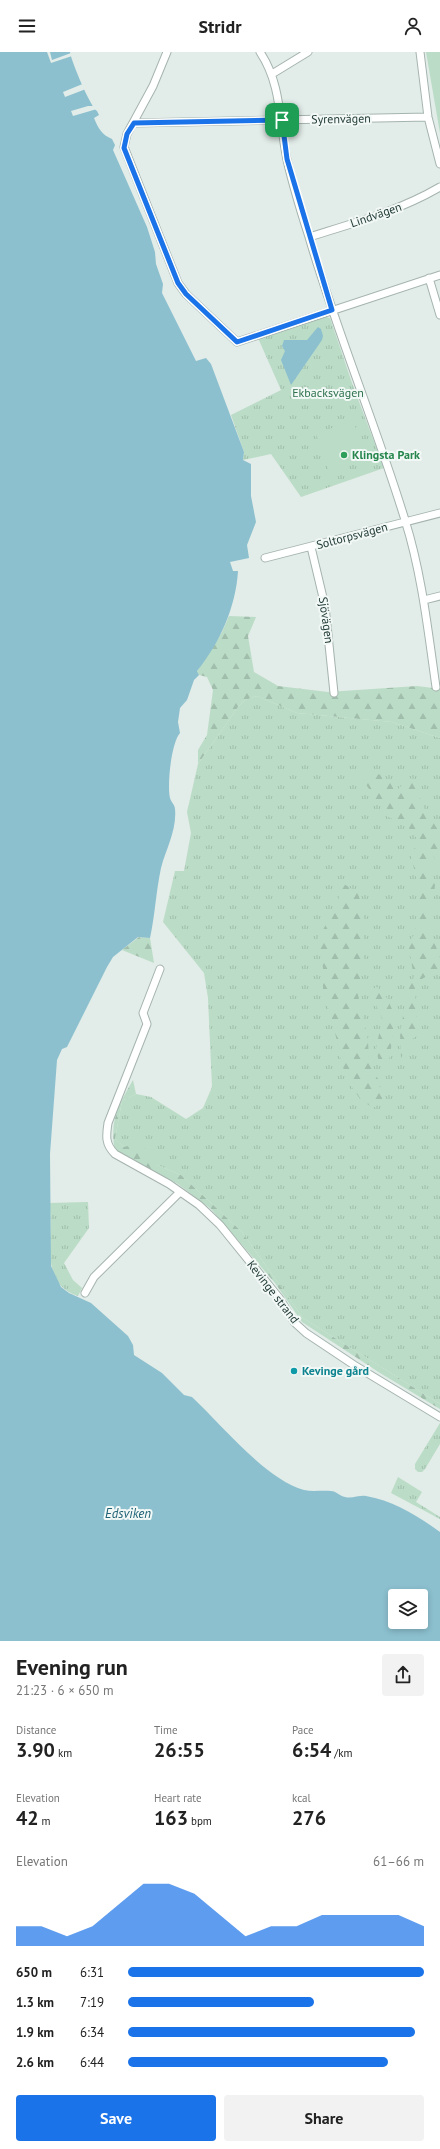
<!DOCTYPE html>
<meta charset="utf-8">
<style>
:root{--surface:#fff;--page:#f2f2f2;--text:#222;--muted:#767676;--accent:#1a73e8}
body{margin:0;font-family:"PT Sans",sans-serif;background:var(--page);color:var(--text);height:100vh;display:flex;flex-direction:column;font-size:15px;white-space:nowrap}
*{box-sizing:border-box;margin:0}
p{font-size:13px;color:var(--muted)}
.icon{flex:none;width:22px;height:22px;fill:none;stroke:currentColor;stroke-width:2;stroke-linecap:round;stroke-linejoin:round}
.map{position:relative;height:1589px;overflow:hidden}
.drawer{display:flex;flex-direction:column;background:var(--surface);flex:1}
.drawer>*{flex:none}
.controls{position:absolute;left:388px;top:1537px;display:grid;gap:8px}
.controls a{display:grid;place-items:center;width:40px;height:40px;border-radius:4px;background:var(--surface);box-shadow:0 2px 6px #0003;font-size:20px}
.pin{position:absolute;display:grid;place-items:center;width:34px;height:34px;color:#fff;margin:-17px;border-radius:8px;box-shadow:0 2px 6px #0006}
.round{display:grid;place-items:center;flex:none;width:42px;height:42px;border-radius:4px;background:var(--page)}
.headline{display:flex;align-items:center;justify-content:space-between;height:68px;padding:0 16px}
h1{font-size:22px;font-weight:800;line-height:30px}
.stats{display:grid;grid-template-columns:repeat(3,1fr);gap:6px;height:68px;padding:4px 16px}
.stats div{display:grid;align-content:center}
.stats b{font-size:20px;font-weight:800}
.stats small{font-size:11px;font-weight:400}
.stats p{font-size:11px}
.chart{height:112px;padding:8px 16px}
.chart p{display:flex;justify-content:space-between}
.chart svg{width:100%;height:72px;margin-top:4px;fill:var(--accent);opacity:.7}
.cta{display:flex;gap:8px;margin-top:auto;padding:8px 16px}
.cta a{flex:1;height:46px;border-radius:4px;background:var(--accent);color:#fff;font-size:16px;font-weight:800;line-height:46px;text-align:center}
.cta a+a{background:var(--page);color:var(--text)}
ul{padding:0 16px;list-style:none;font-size:13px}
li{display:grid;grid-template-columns:64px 48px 1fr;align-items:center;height:30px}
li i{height:10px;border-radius:5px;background:var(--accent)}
header{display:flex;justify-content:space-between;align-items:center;height:52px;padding:0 16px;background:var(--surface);font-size:18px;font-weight:800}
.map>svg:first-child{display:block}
</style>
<header><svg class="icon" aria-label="menu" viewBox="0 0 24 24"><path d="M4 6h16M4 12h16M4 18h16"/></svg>Stridr<svg class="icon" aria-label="person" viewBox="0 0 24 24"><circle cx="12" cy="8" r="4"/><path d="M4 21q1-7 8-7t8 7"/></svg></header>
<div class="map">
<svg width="440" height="1589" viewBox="0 0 440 1589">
<defs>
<pattern id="grass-tufts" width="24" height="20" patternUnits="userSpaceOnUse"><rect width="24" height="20" fill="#bbdcc6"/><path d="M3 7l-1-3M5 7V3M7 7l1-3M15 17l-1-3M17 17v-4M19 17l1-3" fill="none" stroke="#a0beab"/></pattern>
<pattern id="forest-firs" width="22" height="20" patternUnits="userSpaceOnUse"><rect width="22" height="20" fill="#bbdcc6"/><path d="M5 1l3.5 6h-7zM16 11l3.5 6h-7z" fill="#a0beab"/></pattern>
</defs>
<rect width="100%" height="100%" fill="#e2ece8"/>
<!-- grass -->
<path fill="url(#grass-tufts)" d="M323 264 330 266 352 331 384 416 301 445 271 402 243 408 244 400 231 363 281 338 258 286Z
M257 644 297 661 392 670 440 686V1352L303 1266 242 1180 181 1123 157 1113 124 1095 115 1087 122 1049 136 1042 151 1045 186 1067 203 1056 212 1035 208 946 204 921 163 870 175 819H184L191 781 187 760 198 712 238 655 245 648Z
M88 1150 89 1176 64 1211 73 1228 82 1236 78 1244C36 1230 56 1184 49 1151Z
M440 1371V1392L425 1417 422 1420H418L415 1417V1412Z
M398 1425 422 1440 416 1450 440 1465V1467L391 1441Z"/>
<!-- forest -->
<path fill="url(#forest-firs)" d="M229 564 256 565 248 584 254 620 278 634 328 640 417 634 433 636 440 634V686L392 670 297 661 257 644 245 648 238 655 198 712V698L207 683 213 638 207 625 199 623 197 619 222 580Z
M363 718 381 723 399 737 407 726 415 727 422 753 440 781V822L432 800 426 802 435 832 434 844 427 869 440 906V922C428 922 421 925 415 936L417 984 410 988 401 1006 400 982 407 940 414 925 408 892 414 883 418 854 416 824 411 805 418 788 408 775 387 764 359 722Z
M344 832 358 841 364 862V913L357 938 368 988 369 1010 378 1027 383 1050 373 1056 360 1047 350 1032 342 1013 331 962 323 946V916L317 888 338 852 339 843Z
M139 885 150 886 154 911 122 898Z
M377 935 387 946 395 964 390 1004 386 1013 379 1010 376 997 382 967 370 938Z
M133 1028 136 1042 122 1049 115 1087 124 1095 139 1091 154 1105 157 1113 181 1123 242 1180 303 1266 440 1352V1357L380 1321 302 1270 275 1231 211 1157 178 1132 115 1098C109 1069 119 1052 133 1028Z"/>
<!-- garden -->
<path fill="#bbdcc6" d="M426 0H440V81Z
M353 368 366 406 329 419 316 382Z"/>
<!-- water -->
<path fill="#8cc0cf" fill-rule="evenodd" d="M0 0H70C71 9 91 56 97 59L99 63 94 66C98 76 102 83 112 87L115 93 113 98 147 175 155 200 156 212 163 232 162 241 196 309 206 306 211 312 244 400 243 408 251 412V444L256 470 247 493 249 506 230 510 233 519H238C236 554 220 591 197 619L199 623 194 628 187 648 180 656 178 670 180 681C171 691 167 734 170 746 171 750 175 753 175 757 177 778 166 797 161 816 156 839 155 863 150 886L138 885 113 905 107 915 67 995 62 997 57 1008 50 1102 51 1214 61 1235 69 1241 91 1251 128 1284 133 1293 134 1303 162 1321 184 1343 192 1345C222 1373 265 1427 304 1438 313 1440 322 1438 331 1439 336 1439 340 1444 345 1445 352 1447 359 1443 366 1444 394 1449 418 1464 440 1480V1589H0ZM395 1544H421V1570H395Z
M318 275 321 277 323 284 322 288 291 333 281 308 285 299 282 294 284 288H307Z"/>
<!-- pier -->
<path fill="#e2ece8" d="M47 0H50L52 8 71 1 72 4 51 11Z
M85 31 86 37 65 45 63 40Z
M88 54H94L97 57 73 64 71 59Z"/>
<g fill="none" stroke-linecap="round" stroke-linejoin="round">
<!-- minor casing -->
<g stroke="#a5b4af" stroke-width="9">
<path id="minor" d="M167 0 153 34 127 82 124 95 178 231 186 242 237 290 440 223
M260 0C282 33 279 70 287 108 293 134 301 160 309 185 337 281 376 373 405 468 422 522 428 579 436 635
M420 0 428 65 440 112
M272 22 308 0
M134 71 428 65
M309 185C354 171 399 159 440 135
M429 226 440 263
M311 495 325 554 334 641
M265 506 440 461
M424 548 440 544
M160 917 143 961 147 972 108 1071C106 1084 105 1092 115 1102L169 1132 199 1153 220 1173 280 1247 294 1270 306 1281 354 1313 440 1365
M85 1241 94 1225 180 1140"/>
</g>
<!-- minor -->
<use href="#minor" stroke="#fff" stroke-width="7"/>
</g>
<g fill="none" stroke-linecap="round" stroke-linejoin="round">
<!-- route casing -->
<g stroke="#fff" stroke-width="8">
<path id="route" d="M282 68 287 107 332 258 237 290 186 242 178 231 124 96 127 82 134 71Z"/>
</g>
<!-- route -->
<use href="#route" stroke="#1a73e8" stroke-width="5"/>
</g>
<!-- markers -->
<circle fill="#2e9e5b" stroke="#f2f8f6" stroke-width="1.5" cx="344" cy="403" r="4"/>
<circle fill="#0f9aa8" stroke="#f2f8f6" stroke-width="1.5" cx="294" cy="1319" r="4"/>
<g text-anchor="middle" stroke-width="4" stroke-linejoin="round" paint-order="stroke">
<!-- street labels -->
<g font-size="12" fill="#233c37" stroke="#f2f8f6">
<text transform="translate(341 67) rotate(-1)" y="4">Syrenvägen</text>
<text transform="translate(376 163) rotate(-19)" y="4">Lindvägen</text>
<text transform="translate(352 484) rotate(-15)" y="4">Soltorpsvägen</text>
<text transform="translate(326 568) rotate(82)" y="4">Sjövägen</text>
<text transform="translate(273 1240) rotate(52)" y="4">Kevinge strand</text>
</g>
<!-- park labels -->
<g font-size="12" fill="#2e724d" stroke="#f2f8f6">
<text x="328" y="345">Ekbacksvägen</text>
</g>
<!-- leisure labels -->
<g font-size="12" font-weight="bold" fill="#27864d" stroke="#f2f8f6" text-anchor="start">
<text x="352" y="407">Klingsta Park</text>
</g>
<!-- culture labels -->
<g font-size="12" font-weight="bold" fill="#0d838f" stroke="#f2f8f6" text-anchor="start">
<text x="302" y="1323">Kevinge gård</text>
</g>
<!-- water labels -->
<g font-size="13" font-style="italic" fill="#1f6276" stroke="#f2f8f6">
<text x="128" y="1466">Edsviken</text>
</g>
</g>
</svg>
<div class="controls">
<a><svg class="icon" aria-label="layers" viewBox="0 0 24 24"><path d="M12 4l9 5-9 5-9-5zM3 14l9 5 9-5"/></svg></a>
</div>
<div class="pin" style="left:282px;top:68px;background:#1e9e55"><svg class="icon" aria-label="arrive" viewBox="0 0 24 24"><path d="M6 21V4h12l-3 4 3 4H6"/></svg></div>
</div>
<section class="drawer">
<div class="headline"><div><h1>Evening run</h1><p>21:23 · 6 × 650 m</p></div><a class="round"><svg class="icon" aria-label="share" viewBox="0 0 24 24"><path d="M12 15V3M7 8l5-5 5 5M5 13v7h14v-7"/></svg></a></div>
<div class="stats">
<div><p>Distance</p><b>3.90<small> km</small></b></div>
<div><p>Time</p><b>26:55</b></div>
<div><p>Pace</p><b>6:54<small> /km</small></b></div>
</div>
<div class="stats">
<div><p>Elevation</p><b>42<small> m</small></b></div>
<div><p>Heart rate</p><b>163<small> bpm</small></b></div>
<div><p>kcal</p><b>276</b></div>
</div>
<div class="chart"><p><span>Elevation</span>61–66 m</p>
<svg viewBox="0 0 160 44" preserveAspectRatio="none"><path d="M0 44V32L10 32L20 38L30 32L40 19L50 6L60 6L70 12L80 25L90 38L100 32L110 32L120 25L130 25L140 25L150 25L160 32V44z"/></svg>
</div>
<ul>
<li><b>650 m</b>6:31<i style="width:100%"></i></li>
<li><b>1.3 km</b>7:19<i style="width:63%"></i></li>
<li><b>1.9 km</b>6:34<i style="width:97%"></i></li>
<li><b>2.6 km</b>6:44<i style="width:88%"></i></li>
</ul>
<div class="cta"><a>Save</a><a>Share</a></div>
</section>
